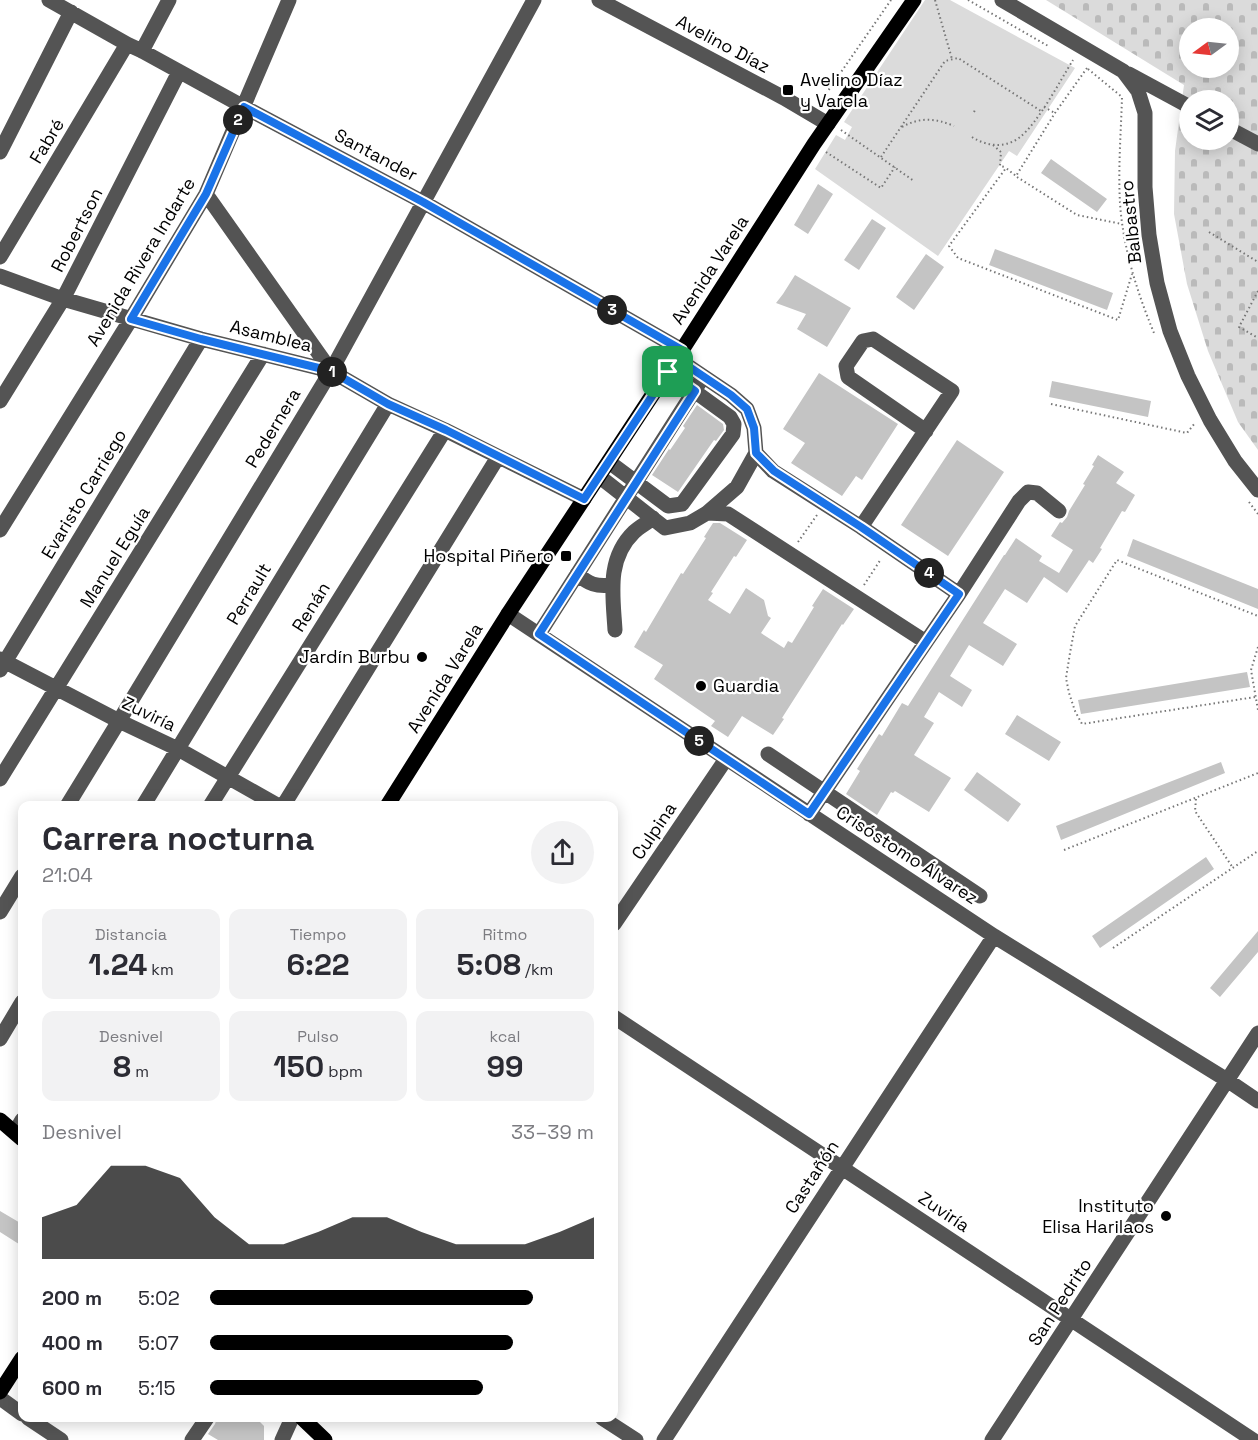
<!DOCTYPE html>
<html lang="es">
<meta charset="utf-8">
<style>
:root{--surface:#fff;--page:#f2f2f3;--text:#2b2b33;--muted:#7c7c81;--accent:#000}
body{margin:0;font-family:"Space Grotesk",sans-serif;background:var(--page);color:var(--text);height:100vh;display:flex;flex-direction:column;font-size:22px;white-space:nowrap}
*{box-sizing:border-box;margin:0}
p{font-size:20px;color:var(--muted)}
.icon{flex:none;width:33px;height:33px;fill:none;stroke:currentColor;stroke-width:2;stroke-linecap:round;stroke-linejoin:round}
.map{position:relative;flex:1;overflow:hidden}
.side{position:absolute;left:18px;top:801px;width:600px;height:621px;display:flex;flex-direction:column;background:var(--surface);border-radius:12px;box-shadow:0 3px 15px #0003}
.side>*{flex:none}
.needle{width:39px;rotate:255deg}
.controls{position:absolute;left:1179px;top:18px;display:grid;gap:12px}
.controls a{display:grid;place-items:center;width:60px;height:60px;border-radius:50%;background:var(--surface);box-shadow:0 3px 15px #0003;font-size:30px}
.pin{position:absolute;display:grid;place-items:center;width:51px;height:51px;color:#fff;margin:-26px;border-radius:12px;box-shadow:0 3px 9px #0006}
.km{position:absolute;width:30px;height:30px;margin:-15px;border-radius:50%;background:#222;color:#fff;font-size:16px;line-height:30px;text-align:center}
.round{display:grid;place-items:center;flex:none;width:63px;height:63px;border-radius:32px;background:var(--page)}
.head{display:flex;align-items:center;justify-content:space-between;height:102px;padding:0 24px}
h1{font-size:33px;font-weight:700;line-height:45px}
.metrics{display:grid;grid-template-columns:repeat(3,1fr);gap:9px;height:102px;padding:6px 24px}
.metrics div{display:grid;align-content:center;border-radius:12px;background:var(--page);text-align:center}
.metrics b{font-size:30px;font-weight:700}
.metrics small{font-size:16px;font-weight:400}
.metrics p{font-size:16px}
.chart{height:168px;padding:12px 24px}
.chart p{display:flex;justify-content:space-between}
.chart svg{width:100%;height:108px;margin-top:6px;fill:var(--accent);opacity:.7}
ul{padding:0 24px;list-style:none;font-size:20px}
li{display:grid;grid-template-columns:96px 72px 1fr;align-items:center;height:45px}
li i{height:15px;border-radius:8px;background:var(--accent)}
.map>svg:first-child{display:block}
</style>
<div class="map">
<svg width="1258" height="1440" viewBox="0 0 1258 1440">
<defs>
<pattern id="cemetery-stones" width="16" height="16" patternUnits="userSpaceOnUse" patternTransform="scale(1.5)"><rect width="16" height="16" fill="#dbdbdb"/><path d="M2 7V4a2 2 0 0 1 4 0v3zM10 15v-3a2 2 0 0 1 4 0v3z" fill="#bababa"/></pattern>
</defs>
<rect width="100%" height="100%" fill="#fff"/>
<!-- cemetery -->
<path fill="url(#cemetery-stones)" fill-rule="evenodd" d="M1046 0H1258V450L1238 422 1208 351 1187 284 1174 214 1175 151 1184 85ZM1190 28H1228V68H1190ZM1190 100H1228V140H1190Z"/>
<!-- park -->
<path fill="#dbdbdb" d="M925 0H950L1075 68 1017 156 1009 151 938 256 815 169 836 135 845 140 852 127 844 122Z"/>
<!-- building -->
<path fill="#c4c4c4" d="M1051 159 1107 199 1097 212 1041 173Z
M818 184 833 194 808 234 794 225Z
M872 219 886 228 859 270 844 260Z
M995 249 1113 293 1107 310 989 265Z
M926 254 944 267 914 310 896 297Z
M795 275 851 308 827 347 797 329 806 314 776 303 783 294Z
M819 373 898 424 862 480 856 476 842 496 791 463 805 443 783 429Z
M1052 381 1151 401 1148 417 1049 397Z
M697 405 723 424 724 430 716 441 714 440 678 492 652 475 669 449 670 450 685 428 683 426Z
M957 440 1004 472 948 556 901 525Z
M1098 455 1124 472 1116 483 1135 495 1125 512 1122 511 1100 548 1102 549 1093 563 1089 560 1067 593 1044 577 1027 603 1005 589 983 623 1017 644 1003 666 969 645 950 676 972 690 962 707 939 692 924 717 934 723 914 755 951 778 929 812 895 791 893 793 891 792 877 815 846 794 860 771 857 769 879 734 882 736 902 703 908 706 1004 555H1005L1016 538 1042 556 1039 561 1059 573 1073 550 1051 536 1060 522 1062 523 1067 517 1069 511 1085 485 1083 484 1094 466 1092 465Z
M713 523H720L747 540 736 557 734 556 711 592 713 593 708 600 730 614 746 588 764 600 768 616 771 618 761 633 784 648 788 641 792 643 814 607 812 606 823 589 854 609 843 625 842 624 782 718 784 719 773 735 742 716 728 737 711 726 715 721 654 679 663 665 634 647 644 630 646 632 681 573 683 574 706 538 704 537Z
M1133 539 1258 589V609L1127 556Z
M1247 672 1250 687 1081 714 1078 700Z
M1017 715 1061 742 1049 761 1005 734Z
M1221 762 1225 773 1061 840 1056 826Z
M977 772 1021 804 1008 822 964 790Z
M1206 857 1214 869 1100 948 1092 936Z
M1258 931V952L1220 997 1210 988Z
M0 1211 22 1224V1246L0 1232Z
M217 1418H256L264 1426V1440H218L208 1434 215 1424Z"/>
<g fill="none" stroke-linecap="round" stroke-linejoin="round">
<!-- path -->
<path stroke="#767676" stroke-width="2" stroke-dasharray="1.5 3" stroke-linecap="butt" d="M935 0 952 59
M968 0 1050 47
M1087 68 1055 113 1016 176 1006 168 949 246 958 258 1118 320 1132 274
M1088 69 1122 97C1121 132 1118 168 1120 203 1123 248 1137 292 1154 333
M821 101 891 0
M1044 107 1055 113
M974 112 976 108
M902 127C920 117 935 118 954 126
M841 130 914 181
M972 137C986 146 1005 149 1020 137 1038 123 1060 81 1073 60
M993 145 1001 152 1000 166 1005 167
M826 152 881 188 895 167
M881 157 945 61 958 58 1041 111
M1017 177 1077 215 1122 224
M1209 232 1258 262
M1258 291 1239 327 1258 338
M1051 404 1187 433 1195 423
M1249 502 1258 514
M798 542 817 515
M864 585 881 559
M1258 647 1251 670 1258 710
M1255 697 1082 724 1075 711 1069 693 1066 678 1070 653 1075 626 1117 560 1258 616
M1196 799 1195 811 1233 868
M1064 850 1258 773
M1113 948 1258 851"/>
<!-- minor -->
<path stroke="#545454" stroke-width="15" d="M49 0 127 44 142 51 244 107 423 202 682 350
M599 0 784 98 828 124
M1002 0 1123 71 1138 91 1145 113V187L1149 235 1157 283 1170 331 1188 376 1210 420 1235 461 1258 490
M142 51 169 0
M1129 74 1190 107
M1228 128 1258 144
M0 152 71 12
M206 194 331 371
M0 257 127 44
M0 276 63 299 201 339 331 371 388 404 445 430 584 499
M0 401 63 299 179 72
M609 462 668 506 682 504 733 434 734 424 730 417 668 372
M600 477 665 528 690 523 707 513 728 514 926 642 959 594 861 527 773 471 756 453 754 428 747 409 731 395 676 358
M707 513 737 487 756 453
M861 527 952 391 873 339 863 341 846 366 848 377 926 431
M0 530 131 319 206 194 289 0
M577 574C589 584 596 587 612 585
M959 594 1019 501 1028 492 1037 493 1059 511
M508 614 994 936 1227 1080 1258 1101
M615 630C613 596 606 559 634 532 639 527 647 523 653 518
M539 634 703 377
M0 659 119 721 178 749 279 806
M0 670 201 339
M768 754 980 896
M0 779 263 354
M67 806 119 721 331 371 534 0
M143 806 388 404
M210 806 445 430
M283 806 498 457
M809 814 926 642
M0 912 22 876
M614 924 726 759
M614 1017 1253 1440
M0 1039 22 1002
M15 1132 22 1120
M0 1398 22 1414
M28 1418 61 1440
M602 1418 636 1440
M192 1440 207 1418
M282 1440 292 1418
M664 1440 994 936
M992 1440 1258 1033"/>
<!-- major -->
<path stroke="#000" stroke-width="15" d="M387 806 508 614 682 350 814 144 914 0
M0 1120 22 1139
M0 1392 22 1358
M302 1418 325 1440"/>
</g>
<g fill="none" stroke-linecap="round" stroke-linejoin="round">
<!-- route casing -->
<g stroke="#fff" stroke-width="12">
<path id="route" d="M244 107 423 202 682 350 676 358 731 395 747 409 754 428 756 453 774 471 861 527 959 594 809 814 539 634 695 391 668 372 584 499 446 430 388 404 331 371 201 339 131 319 206 194Z"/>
</g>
<!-- route -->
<use href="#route" stroke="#1a73e8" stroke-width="8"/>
</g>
<!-- markers -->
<g fill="#000" stroke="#fff" stroke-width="2">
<rect x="782" y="84" width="12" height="12" rx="3"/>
<rect x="560" y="550" width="12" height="12" rx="3"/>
<circle cx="422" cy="657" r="6"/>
<circle cx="701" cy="686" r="6"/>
<circle cx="1166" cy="1216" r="6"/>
</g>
<g text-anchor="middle" stroke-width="4.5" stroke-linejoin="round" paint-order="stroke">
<!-- street labels -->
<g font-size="18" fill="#000" stroke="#fff">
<text transform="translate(723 44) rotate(28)" y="6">Avelino Díaz</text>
<text transform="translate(47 141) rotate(-59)" y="6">Fabré</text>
<text transform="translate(376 155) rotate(28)" y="6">Santander</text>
<text transform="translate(1131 222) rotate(-96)" y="6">Balbastro</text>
<text transform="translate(77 230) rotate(-63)" y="6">Robertson</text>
<text transform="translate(141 262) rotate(-59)" y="6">Avenida Rivera Indarte</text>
<text transform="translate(710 270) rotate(-57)" y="6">Avenida Varela</text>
<text transform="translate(271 336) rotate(14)" y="6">Asamblea</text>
<text transform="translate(273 428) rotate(-59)" y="6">Pedernera</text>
<text transform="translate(84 494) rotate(-59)" y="6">Evaristo Carriego</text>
<text transform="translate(115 557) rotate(-58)" y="6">Manuel Eguía</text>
<text transform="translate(249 594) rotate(-59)" y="6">Perrault</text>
<text transform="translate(311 607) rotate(-58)" y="6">Renán</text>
<text transform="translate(445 678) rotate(-58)" y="6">Avenida Varela</text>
<text transform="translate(149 714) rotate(26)" y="6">Zuviría</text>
<text transform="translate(654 831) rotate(-56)" y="6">Culpina</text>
<text transform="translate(907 855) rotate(33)" y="6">Crisóstomo Álvarez</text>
<text transform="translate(812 1177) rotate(-57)" y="6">Castañón</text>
<text transform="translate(944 1212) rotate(34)" y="6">Zuviría</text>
<text transform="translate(1060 1302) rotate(-57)" y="6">San Pedrito</text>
</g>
<!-- poi labels -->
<g font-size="18" fill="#000" stroke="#fff" text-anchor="end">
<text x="800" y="86" text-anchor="start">Avelino Díaz<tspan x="800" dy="21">y Varela</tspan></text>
<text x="554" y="562">Hospital Piñero</text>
<text x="410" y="663">Jardín Burbu</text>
<text x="713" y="692" text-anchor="start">Guardia</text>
<text x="1154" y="1212">Instituto<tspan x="1154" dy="21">Elisa Harilaos</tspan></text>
</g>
</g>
</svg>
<div class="controls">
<a><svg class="needle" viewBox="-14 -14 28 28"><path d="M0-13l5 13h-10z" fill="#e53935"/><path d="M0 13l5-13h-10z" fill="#7c7c81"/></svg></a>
<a><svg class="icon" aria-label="layers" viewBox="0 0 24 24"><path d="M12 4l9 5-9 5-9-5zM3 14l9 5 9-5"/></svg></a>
</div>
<div class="pin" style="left:668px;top:372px;background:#1e9e55"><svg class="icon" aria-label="arrive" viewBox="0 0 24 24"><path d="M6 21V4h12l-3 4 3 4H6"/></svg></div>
<b class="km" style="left:332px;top:372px">1</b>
<b class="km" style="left:238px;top:120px">2</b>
<b class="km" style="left:612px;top:310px">3</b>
<b class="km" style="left:929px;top:573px">4</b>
<b class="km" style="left:699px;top:741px">5</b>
<section class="side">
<div class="head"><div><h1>Carrera nocturna</h1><p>21:04</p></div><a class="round"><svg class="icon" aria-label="share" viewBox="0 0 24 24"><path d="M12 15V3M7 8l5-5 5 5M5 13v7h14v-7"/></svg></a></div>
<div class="metrics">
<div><p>Distancia</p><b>1.24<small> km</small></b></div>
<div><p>Tiempo</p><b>6:22</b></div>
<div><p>Ritmo</p><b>5:08<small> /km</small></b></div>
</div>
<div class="metrics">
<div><p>Desnivel</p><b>8<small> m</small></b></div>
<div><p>Pulso</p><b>150<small> bpm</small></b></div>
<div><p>kcal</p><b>99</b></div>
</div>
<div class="chart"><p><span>Desnivel</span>33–39 m</p>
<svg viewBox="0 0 160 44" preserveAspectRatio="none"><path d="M0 44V27L10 22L20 6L30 6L40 11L50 27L60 38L70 38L80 33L90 27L100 27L110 33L120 38L130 38L140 38L150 33L160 27V44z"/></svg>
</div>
<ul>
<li><b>200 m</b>5:02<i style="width:84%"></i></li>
<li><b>400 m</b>5:07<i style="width:79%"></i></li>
<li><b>600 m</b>5:15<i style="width:71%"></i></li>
</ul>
</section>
</div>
